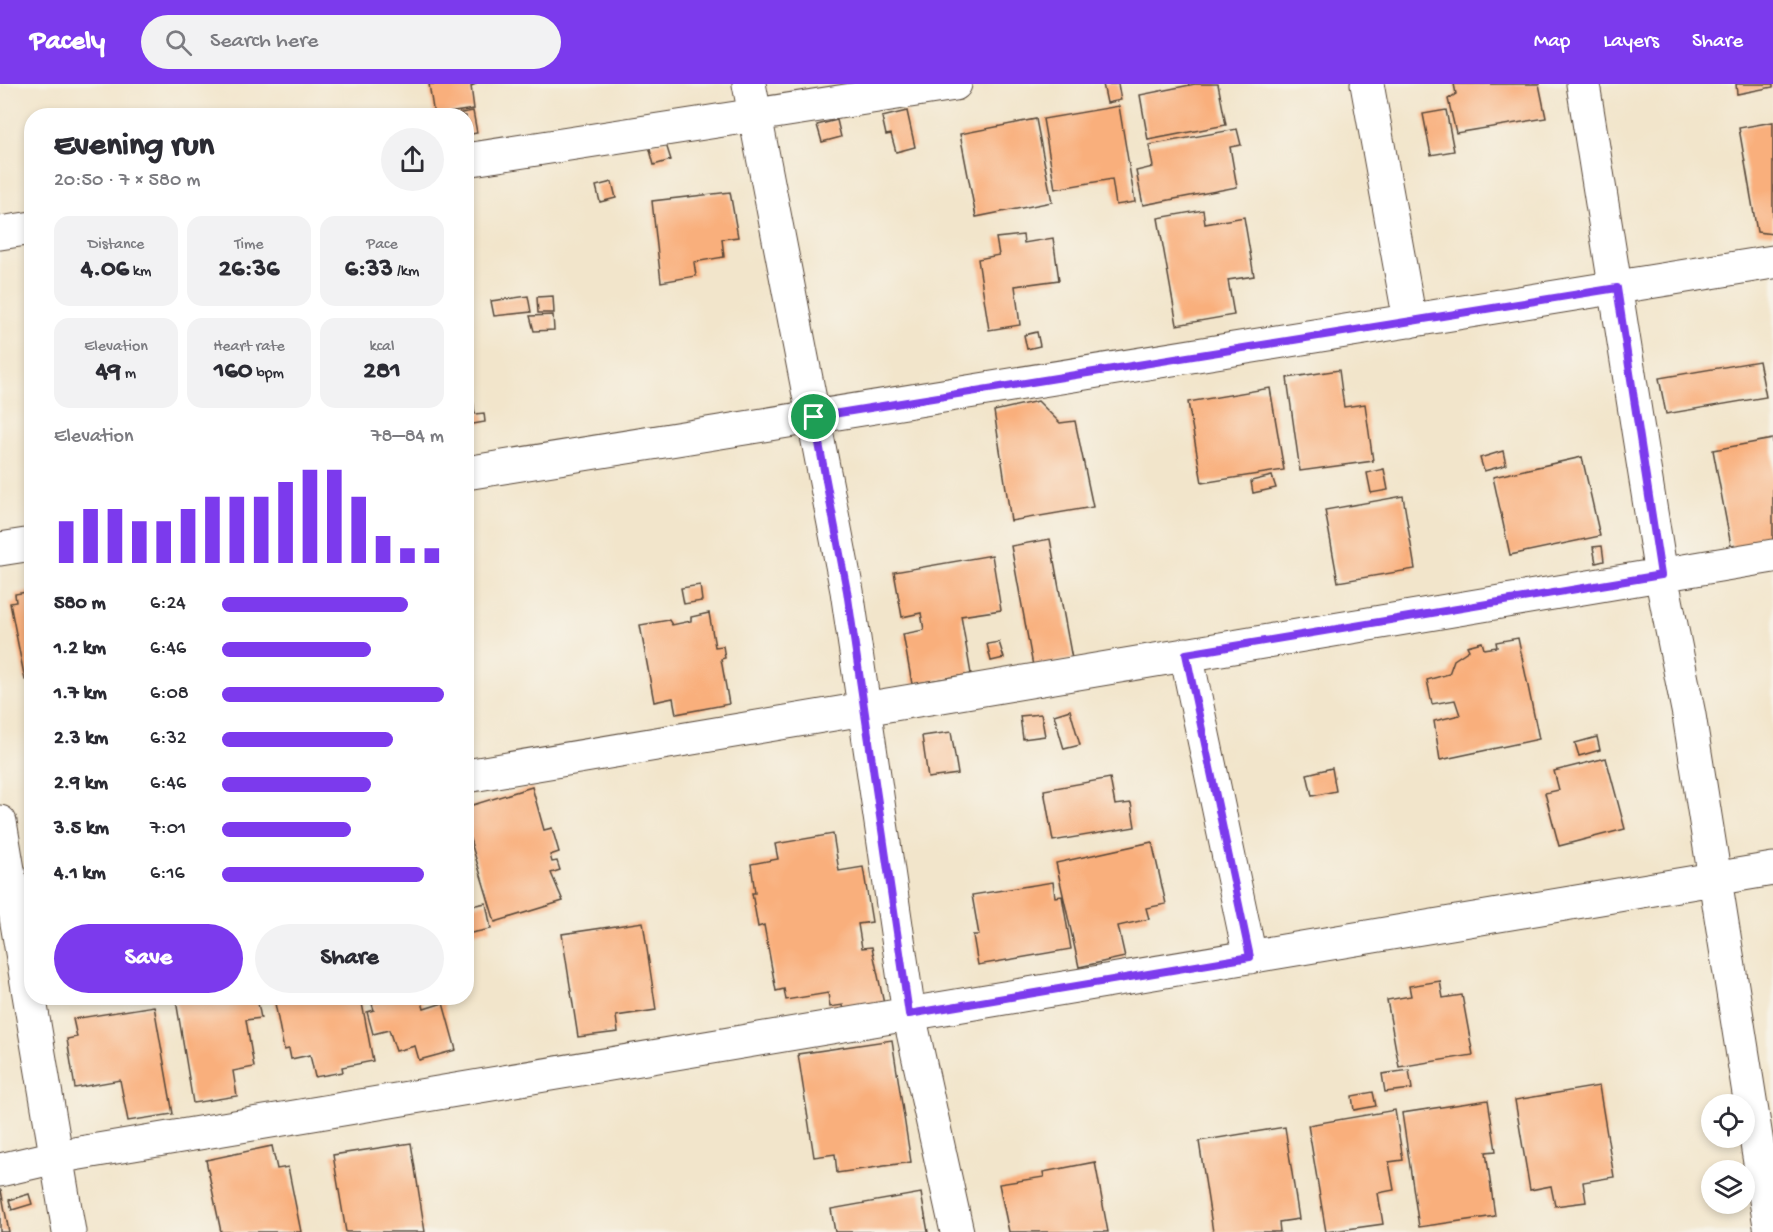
<!DOCTYPE html>
<meta charset="utf-8">
<style>
:root{--surface:#fff;--page:#f2f2f3;--text:#2b2b33;--muted:#7c7c81;--accent:#7c3aed}
body{margin:0;font-family:"Gochi Hand",sans-serif;background:var(--page);color:var(--text);height:100vh;display:flex;flex-direction:column;font-size:22px;white-space:nowrap}
*{box-sizing:border-box;margin:0}
p{font-size:20px;color:var(--muted)}
.icon{flex:none;width:33px;height:33px;fill:none;stroke:currentColor;stroke-width:2;stroke-linecap:round;stroke-linejoin:round}
.map{position:relative;flex:1;overflow:hidden}
.panel{position:absolute;left:24px;top:24px;width:450px;height:897px;display:flex;flex-direction:column;background:var(--surface);border-radius:24px;box-shadow:0 3px 9px #0003}
.panel>*{flex:none}
.controls{position:absolute;left:1701px;top:1010px;display:grid;gap:12px}
.controls a{display:grid;place-items:center;width:54px;height:54px;border-radius:50%;background:var(--surface);box-shadow:0 3px 9px #0003;font-size:30px}
.pin{position:absolute;display:grid;place-items:center;width:51px;height:51px;color:#fff;margin:-26px;border:3px solid #fff;border-radius:50%;box-shadow:0 2px 6px #0007}
.round{display:grid;place-items:center;flex:none;width:63px;height:63px;border-radius:32px;background:var(--page)}
.headline{display:flex;align-items:center;justify-content:space-between;height:102px;padding:0 30px}
h1{font-size:33px;font-weight:800;line-height:45px}
.stats{display:grid;grid-template-columns:repeat(3,1fr);gap:9px;height:102px;padding:6px 30px}
.stats div{display:grid;align-content:center;border-radius:15px;background:var(--page);text-align:center}
.stats b{font-size:26px;font-weight:800}
.stats small{font-size:16px;font-weight:400}
.stats p{font-size:16px}
.chart{height:168px;padding:12px 30px}
.chart p{display:flex;justify-content:space-between}
.chart svg{width:100%;height:108px;margin-top:6px;stroke:var(--accent);stroke-width:6}
.action{display:flex;gap:12px;margin-top:auto;padding:12px 30px}
.action a{flex:1;height:69px;border-radius:36px;background:var(--accent);color:#fff;font-size:24px;font-weight:800;line-height:69px;text-align:center}
.action a+a{background:var(--page);color:var(--text)}
ul{padding:0 30px;list-style:none;font-size:20px}
li{display:grid;grid-template-columns:96px 72px 1fr;align-items:center;height:45px}
li i{height:15px;border-radius:8px;background:var(--accent)}
header{display:flex;align-items:center;gap:36px;box-sizing:border-box;height:84px;padding:0 30px;background:var(--accent);color:#fff}
header strong{font-size:28px}
nav{display:flex;gap:33px;margin-inline-start:auto;font-size:21px}
.search{width:420px;height:54px;background:var(--page);display:flex;align-items:center;gap:15px;box-sizing:border-box;padding:0 21px;border-radius:33px;color:var(--muted);font-size:22px}
.map>svg:first-child{display:block}
</style>
<header>
<strong>Pacely</strong>
<div class="search"><svg class="icon" aria-label="search" viewBox="0 0 24 24"><circle cx="10" cy="10" r="6"/><path d="M15 15l6 6"/></svg>Search here</div>
<nav><a>Map</a><a>Layers</a><a>Share</a></nav>
</header>
<div class="map">
<svg width="1773" height="1148" viewBox="0 0 1773 1148">
<rect width="100%" height="100%" fill="#f7f3e8"/>
<filter id="ink" filterUnits="userSpaceOnUse"><feTurbulence type="fractalNoise" baseFrequency=".0167" numOctaves="2"/><feDisplacementMap in="SourceGraphic" scale="12" xChannelSelector="R" yChannelSelector="G"/><feConvolveMatrix kernelMatrix="1 2 1 2 8 2 1 2 1" color-interpolation-filters="sRGB"/></filter>
<filter id="wash" filterUnits="userSpaceOnUse"><feTurbulence type="fractalNoise" baseFrequency=".008" numOctaves="4" result="noise"/><feDisplacementMap in="SourceGraphic" scale="24" xChannelSelector="R" yChannelSelector="G"/><feGaussianBlur stdDeviation="1.35" result="paint"/><feColorMatrix in="noise" values="0 0 0 0 0 0 0 0 0 0 0 0 0 0 0 0 0 1.4 0 .05"/><feComposite in="paint" operator="in"/></filter>
<g filter="url(#wash)">
<rect width="100%" height="100%" fill="#f2e5cb"/>
<g id="blocks">
<!-- building -->
<path fill="#f9af7c" d="M429 0H476L471 2 474 25 434 31Z
M1103 0H1118L1121 16 1107 19Z
M1195 0H1218L1226 41 1148 56 1140 11Z
M1454 0H1539L1546 34 1456 49 1448 15 1456 10Z
M1736 0H1773V3L1737 10Z
M1119 22 1135 118 1116 121 1112 95 1055 105 1043 35Z
M1446 26 1454 67 1431 71 1423 30Z
M473 27 477 49 466 51V32L456 30Z
M907 27 915 63 896 68 891 50 886 51 882 33Z
M1036 35 1052 118 976 133 960 50Z
M837 36 841 53 822 58 817 41Z
M1773 38V150L1757 148 1739 44Z
M1237 45 1241 61 1230 63 1237 103 1143 121 1136 87 1153 83 1149 61Z
M665 57 671 76 654 81 649 62Z
M612 98 616 114 600 118 596 102Z
M730 108 738 153 722 155 724 173 694 178 696 192 661 198 652 117Z
M1203 126 1205 140 1244 133 1254 192 1228 196 1234 231 1177 241 1158 134Z
M1023 151 1024 159 1053 154 1059 196 1015 202 1020 241 989 246 978 175 999 171 996 154Z
M528 212 531 228 494 232 491 217Z
M553 212 554 229H538L537 213Z
M466 218 471 240 466 241Z
M553 231 554 246 534 247 530 232Z
M1037 248 1040 262 1027 265 1024 251Z
M1759 277 1766 313 1666 330 1659 294Z
M1339 286 1344 323 1365 320 1373 377 1300 387 1287 294Z
M466 302H471L475 330 484 329 485 338 467 341Z
M1270 304 1284 386 1202 399 1188 318Z
M1038 317 1060 339 1075 337 1093 423 1011 437 994 327Z
M1773 355V459L1732 467 1713 366Z
M1503 367 1506 381 1484 387 1480 374Z
M1582 373 1600 452 1510 471 1493 393Z
M1384 385 1388 406 1371 409 1367 389Z
M1272 392 1276 404 1253 409 1251 397Z
M1403 412 1415 485 1338 498 1325 426Z
M1050 455 1072 575 1033 582 1011 462Z
M1602 462 1604 477 1596 479 1593 463Z
M992 471 1001 526 961 532 971 590 912 600 903 550 924 546 921 529 902 533 894 488Z
M700 501 702 517 684 520 681 504Z
M32 507V595L25 596 10 519 16 518 15 510Z
M709 529 715 563 723 562 725 574 721 575 729 620 676 630 673 614 654 618 640 541 669 536 672 541 691 537V533Z
M1518 554 1539 655 1440 676 1434 637 1460 631 1455 616 1432 620 1427 596 1449 590 1454 576 1469 566 1467 562 1482 558 1484 565 1497 563 1496 558Z
M999 558 1004 574 991 577 987 560Z
M1070 626 1080 661 1064 665 1054 631Z
M1041 630 1045 652 1023 655 1020 632Z
M951 648 958 690 928 694 922 652Z
M1597 653 1600 666 1579 672 1575 659Z
M1606 674 1625 745 1559 762 1545 709 1559 706 1554 687Z
M1332 684 1336 707 1312 712 1307 690Z
M1110 694 1115 721 1131 719 1135 743 1053 757 1044 706Z
M532 703 544 746 552 744 559 768 550 771 552 778 557 777 560 786 551 789 563 817 495 838 466 742V723Z
M833 750 839 787 863 783 872 838 858 840 862 864 872 863 884 920 844 927 843 921 830 923 828 909 786 916 784 905 776 907 764 841 758 843 752 809H755L751 780 778 775 775 760Z
M1152 758 1166 820 1146 824 1149 835 1118 842 1125 873 1079 883 1056 779Z
M1053 798 1055 813 1062 812 1071 865 978 881 973 851H979L972 811Z
M486 819 491 845 466 850V823Z
M643 838 656 926 616 932 618 948 578 953 562 850Z
M1440 897 1443 914 1462 911 1473 971 1399 983 1387 916 1411 912 1409 902Z
M191 914H219L220 917 257 914 261 934 246 936 254 983 233 987 237 1012 193 1019 176 916Z
M274 914H361L373 977 342 983 343 988 315 993 310 971 291 975 289 965 284 966Z
M370 914H421L424 925 443 919 456 966 419 976 415 962 396 967 389 946 373 950 367 928 374 926Z
M154 922 173 1030 128 1037 120 996 75 1004 67 955 77 953 73 935Z
M892 956 911 1078 837 1089 835 1070 814 1073 798 970Z
M1409 986 1412 1005 1385 1008 1382 990Z
M1599 1002 1614 1093 1583 1098 1586 1118 1555 1122 1551 1102 1530 1106 1515 1016Z
M1373 1008 1376 1022 1354 1026 1352 1012Z
M1488 1016 1496 1067 1486 1068 1495 1132 1419 1143 1402 1029Z
M1395 1026 1403 1076 1389 1078 1394 1106 1378 1109 1383 1140 1326 1148 1308 1041Z
M1285 1043 1299 1135 1279 1138 1280 1148H1213L1199 1057Z
M411 1059 425 1148H346L333 1071Z
M272 1062 277 1085 288 1083 301 1148H221L206 1076Z
M1095 1078 1108 1148H1009L999 1100 1044 1093 1043 1088Z
M0 1106H1L9 1148H0Z
M921 1109 928 1148H835L831 1125Z
M29 1110 32 1120 12 1126 9 1116Z"/>
</g>
</g>
<g filter="url(#ink)">
<use href="#blocks" fill-opacity="0" stroke="#564638" stroke-width="1.5"/>
<g fill="none" stroke-linecap="round" stroke-linejoin="round">
<!-- minor casing -->
<g stroke="#564638" stroke-width="35">
<path id="minor" d="M749 0 847 507 909 930 957 1148
M1367 0 1410 237
M1583 0 1661 491 1689 631 1771 1148
M466 76 955 0
M0 149 32 144
M466 389 1773 178
M0 465 32 460
M1186 570 1250 873
M466 692 1773 472
M0 738 69 1148
M0 1086 56 1073 1773 785"/>
</g>
<!-- minor -->
<use href="#minor" stroke="#fff" stroke-width="33"/>
</g>
</g>
<g fill="none" stroke-linecap="round" stroke-linejoin="round" filter="url(#ink)">
<!-- route casing -->
<g stroke="#fff" stroke-width="12">
<path id="route" d="M1617 204 1661 491 1186 570 1250 873 909 930 847 507 814 333Z"/>
</g>
<!-- route -->
<use href="#route" stroke="#7c3aed" stroke-width="8"/>
</g>
</svg>
<div class="controls">
<a><svg class="icon" aria-label="locate" viewBox="0 0 24 24"><circle cx="12" cy="12" r="6"/><path d="M12 2v4M12 18v4M2 12h4M18 12h4"/></svg></a>
<a><svg class="icon" aria-label="layers" viewBox="0 0 24 24"><path d="M12 4l9 5-9 5-9-5zM3 14l9 5 9-5"/></svg></a>
</div>
<div class="pin" style="left:814px;top:333px;background:#1e9e55"><svg class="icon" aria-label="arrive" viewBox="0 0 24 24"><path d="M6 21V4h12l-3 4 3 4H6"/></svg></div>
<section class="panel">
<div class="headline"><div><h1>Evening run</h1><p>20:50 · 7 × 580 m</p></div><a class="round"><svg class="icon" aria-label="share" viewBox="0 0 24 24"><path d="M12 15V3M7 8l5-5 5 5M5 13v7h14v-7"/></svg></a></div>
<div class="stats">
<div><p>Distance</p><b>4.06<small> km</small></b></div>
<div><p>Time</p><b>26:36</b></div>
<div><p>Pace</p><b>6:33<small> /km</small></b></div>
</div>
<div class="stats">
<div><p>Elevation</p><b>49<small> m</small></b></div>
<div><p>Heart rate</p><b>160<small> bpm</small></b></div>
<div><p>kcal</p><b>281</b></div>
</div>
<div class="chart"><p><span>Elevation</span>78–84 m</p>
<svg viewBox="0 0 160 44" preserveAspectRatio="none"><path d="M5 44V27M15 44V22M25 44V22M35 44V27M45 44V27M55 44V22M65 44V17M75 44V17M85 44V17M95 44V11M105 44V6M115 44V6M125 44V17M135 44V33M145 44V38M155 44V38"/></svg>
</div>
<ul>
<li><b>580 m</b>6:24<i style="width:84%"></i></li>
<li><b>1.2 km</b>6:46<i style="width:67%"></i></li>
<li><b>1.7 km</b>6:08<i style="width:100%"></i></li>
<li><b>2.3 km</b>6:32<i style="width:77%"></i></li>
<li><b>2.9 km</b>6:46<i style="width:67%"></i></li>
<li><b>3.5 km</b>7:01<i style="width:58%"></i></li>
<li><b>4.1 km</b>6:16<i style="width:91%"></i></li>
</ul>
<div class="action"><a>Save</a><a>Share</a></div>
</section>
</div>
